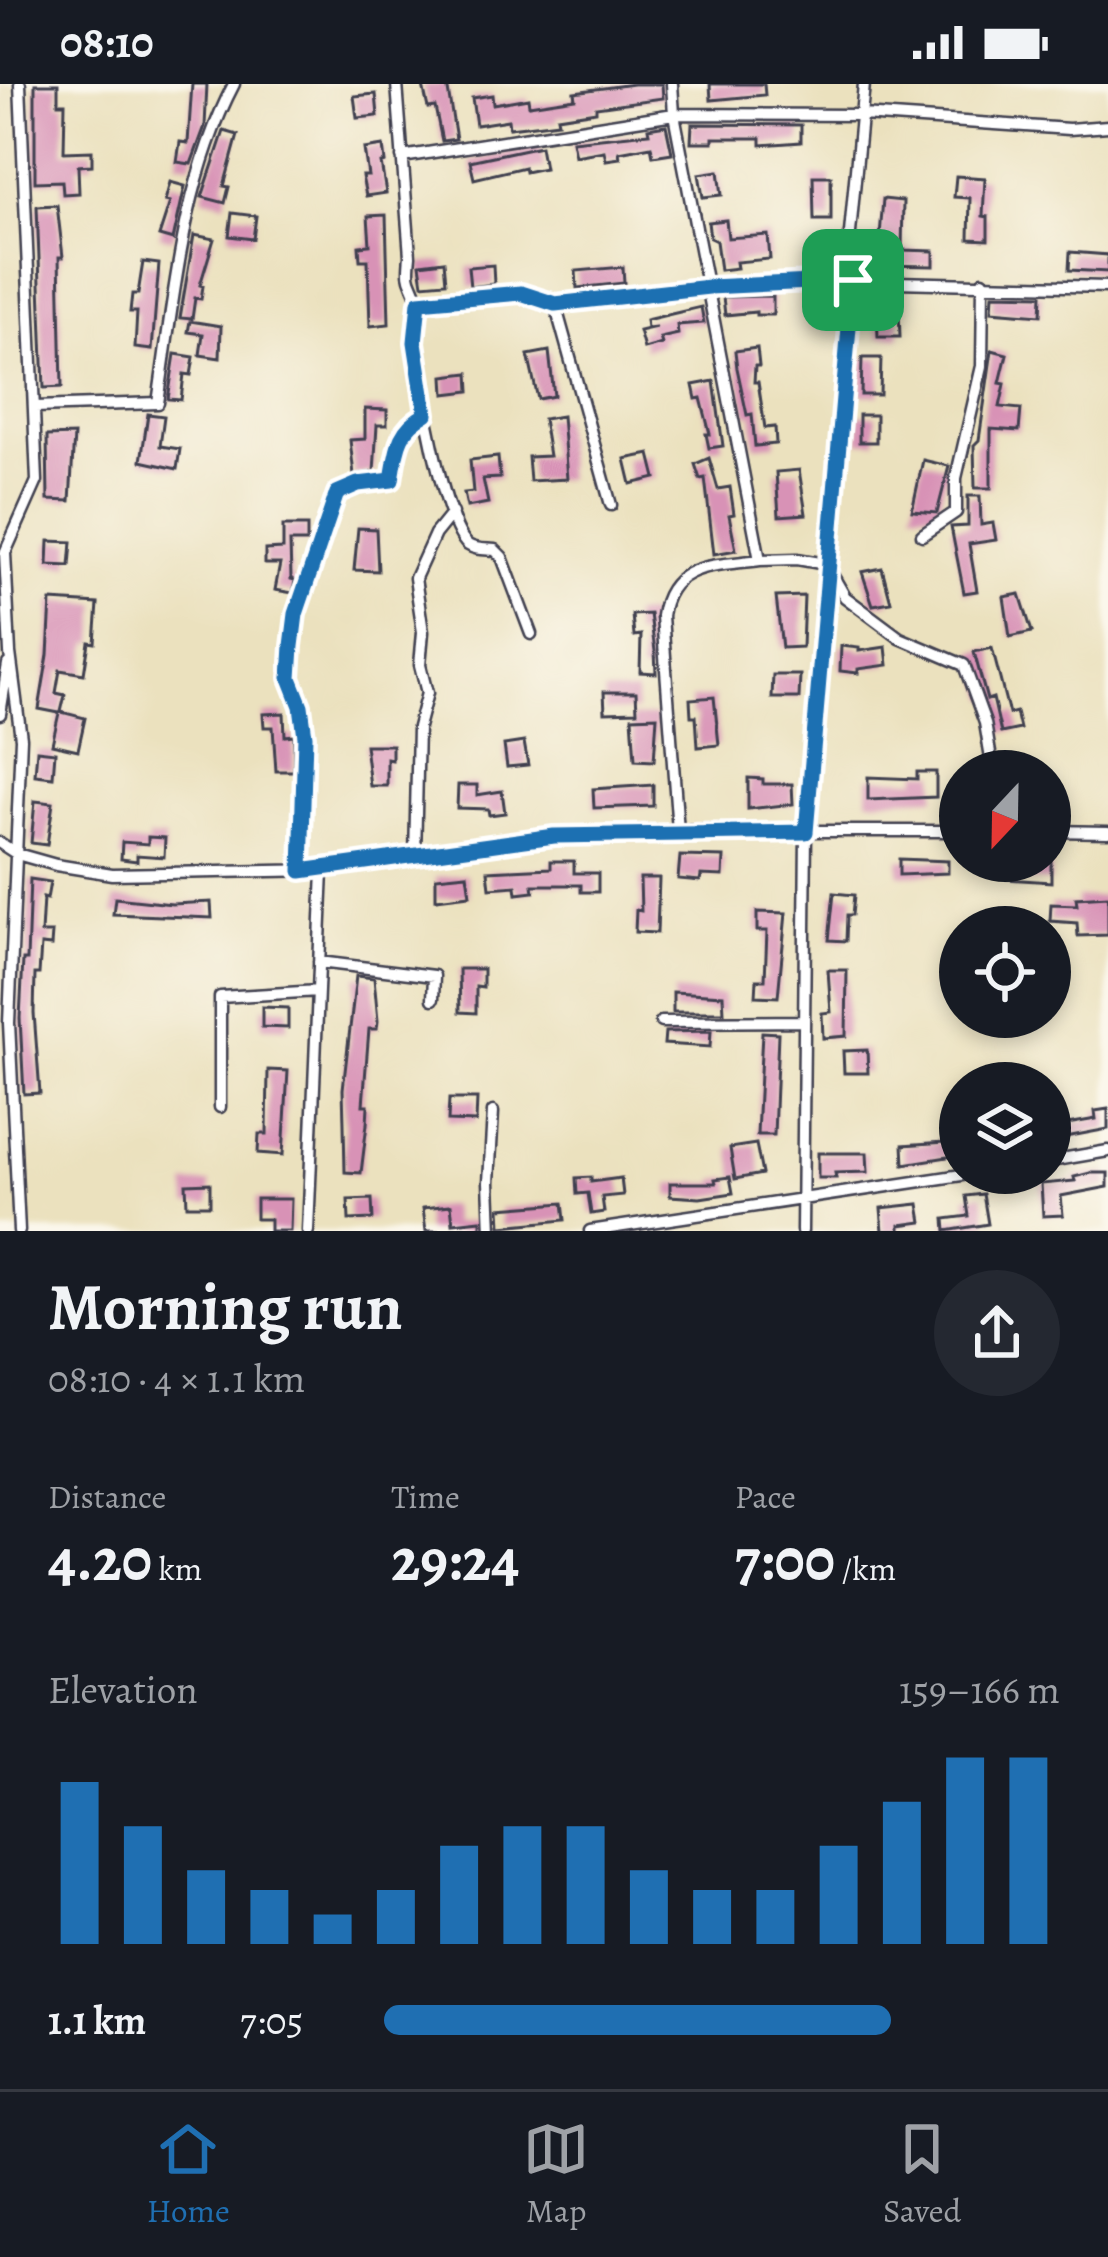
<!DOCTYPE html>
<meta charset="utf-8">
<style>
:root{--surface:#171b24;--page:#242831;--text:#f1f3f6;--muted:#9ea1a6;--line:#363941;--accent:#1f6fb2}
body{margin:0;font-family:Alegreya,serif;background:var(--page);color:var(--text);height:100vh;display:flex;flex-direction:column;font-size:45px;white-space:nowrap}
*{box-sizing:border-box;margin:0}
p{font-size:39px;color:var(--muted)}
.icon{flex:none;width:66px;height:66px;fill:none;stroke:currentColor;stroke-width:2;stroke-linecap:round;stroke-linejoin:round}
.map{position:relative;height:1147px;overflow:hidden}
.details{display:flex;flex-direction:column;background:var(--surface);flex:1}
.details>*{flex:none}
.needle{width:78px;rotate:202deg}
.controls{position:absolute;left:939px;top:666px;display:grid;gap:24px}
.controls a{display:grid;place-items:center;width:132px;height:132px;border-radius:50%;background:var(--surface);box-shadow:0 6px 18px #0003;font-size:60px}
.pin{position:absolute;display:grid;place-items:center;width:102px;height:102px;color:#fff;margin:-51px;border-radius:24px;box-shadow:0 6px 18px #0006}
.round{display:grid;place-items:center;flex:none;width:126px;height:126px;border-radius:63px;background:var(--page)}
.headline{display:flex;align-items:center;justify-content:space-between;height:204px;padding:0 48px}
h1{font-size:66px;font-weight:600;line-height:90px}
.stats{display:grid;grid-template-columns:repeat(3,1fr);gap:18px;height:204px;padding:12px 48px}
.stats div{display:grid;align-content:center}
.stats b{font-size:60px;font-weight:600}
.stats small{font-size:33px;font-weight:400}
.stats p{font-size:33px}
.chart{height:336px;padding:24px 48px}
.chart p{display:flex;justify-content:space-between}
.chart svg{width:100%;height:216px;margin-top:12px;stroke:var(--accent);stroke-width:6}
ul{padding:0 48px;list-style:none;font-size:39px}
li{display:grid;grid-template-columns:192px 144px 1fr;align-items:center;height:90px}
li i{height:30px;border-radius:15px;background:var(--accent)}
.status{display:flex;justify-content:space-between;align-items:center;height:84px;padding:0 60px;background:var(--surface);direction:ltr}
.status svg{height:33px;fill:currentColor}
.menu{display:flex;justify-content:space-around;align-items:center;height:168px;border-top:3px solid var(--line);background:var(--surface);font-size:33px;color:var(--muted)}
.menu a{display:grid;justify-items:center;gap:6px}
.menu .on{color:var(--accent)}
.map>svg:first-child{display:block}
</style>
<div class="status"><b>08:10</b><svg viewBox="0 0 49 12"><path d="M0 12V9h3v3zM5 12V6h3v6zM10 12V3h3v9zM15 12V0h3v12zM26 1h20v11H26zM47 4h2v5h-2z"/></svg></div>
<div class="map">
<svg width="1108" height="1147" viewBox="0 0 1108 1147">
<rect width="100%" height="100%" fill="#fbf7ec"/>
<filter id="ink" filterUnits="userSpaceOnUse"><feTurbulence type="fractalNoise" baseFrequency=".00833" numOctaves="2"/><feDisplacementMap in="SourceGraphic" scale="24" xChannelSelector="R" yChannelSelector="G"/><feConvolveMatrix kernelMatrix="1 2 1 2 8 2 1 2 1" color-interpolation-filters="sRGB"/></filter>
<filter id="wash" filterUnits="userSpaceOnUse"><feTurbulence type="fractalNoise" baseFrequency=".004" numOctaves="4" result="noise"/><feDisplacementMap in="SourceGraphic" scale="48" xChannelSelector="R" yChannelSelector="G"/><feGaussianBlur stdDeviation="2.7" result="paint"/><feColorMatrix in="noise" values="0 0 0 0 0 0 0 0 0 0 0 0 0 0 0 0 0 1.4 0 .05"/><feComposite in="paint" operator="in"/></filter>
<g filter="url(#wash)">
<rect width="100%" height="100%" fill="#ebe1be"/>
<g id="blocks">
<!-- building -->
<path fill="#d892b6" d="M35 0H58V19H65L64 68 92 67V81L78 82 79 109 63 110 62 97 35 98Z
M192 0H207L205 42 191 80 177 78 180 58 188 59Z
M447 0 456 55 442 57 435 23 428 24 423 2Z
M633 0H662L663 14 596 23V27L557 33 558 38 542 40 509 44 508 36 476 41 472 14 492 11 493 20 528 14 529 21 575 14 574 8Z
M710 0H764L765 11 711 16Z
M376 10 378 32 357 34 354 12Z
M692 40 801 41V58L761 61V54H713V58H691Z
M666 41 672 69 653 72 651 62 619 68 620 74 606 76 604 67 575 72 572 57 649 49 648 44Z
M224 47 238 51 224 102 229 103 225 119 202 113Z
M383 62 385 78 381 79 386 109 366 112 362 92H368L364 65Z
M540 62 544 84 525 88 524 83 474 95 470 77Z
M719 87 722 111 703 113 699 90Z
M813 92H831V136H814Z
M956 92 985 94 983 132 988 133V156L969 155 970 114 954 113Z
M170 98 185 102 173 156 159 152 170 118 165 117Z
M883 115 903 117 902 166 934 167V182L873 181 874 151 880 152Z
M57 121 63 173H59L62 303 44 304 37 122Z
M232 129 256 132 253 155 229 152Z
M386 131 389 240 370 242 368 176H360L359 162 370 161 368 132Z
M726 136 728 154 768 151 770 175 736 178 737 184 720 186 716 157 710 154 708 138Z
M194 151 214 155 200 201 203 202 201 215 195 214 192 235 180 234Z
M1070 168 1108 171V188L1069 186Z
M444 177 446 198 423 200 420 180Z
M143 178 159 180 152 266 135 264 137 228H130L132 210H138Z
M493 181 494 200 470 203 468 183Z
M623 183 624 199 577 204 576 187Z
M993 210 1042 211 1041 231 992 227Z
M773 212V231H756V228L725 231 723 213Z
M701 223 704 239 677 241 678 250 660 254 662 260 644 265 639 247 656 243 647 244 646 236Z
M899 226 900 253H878L877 227Z
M190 237 221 242 220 274 200 271 203 250 188 248Z
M757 264 759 282H755L754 298H758L765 344 775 343 776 360 755 362 752 330 747 331 737 284 735 267Z
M992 266 1007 270 1000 299 1005 300 1000 323 1021 325 1019 347 991 345V404H975L974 361 979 356Z
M549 267 554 312 538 315 528 271Z
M175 270 194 273 191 291 184 290 181 316 168 315Z
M862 274H881L880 311H861Z
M469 289 470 307 445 310 444 292Z
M714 297 723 362 709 364 706 350H710L701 314 696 315 693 301Z
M365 325 387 326V341H377L374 388 354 391 350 356 365 355Z
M148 330 164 332 160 362 180 365 177 385 141 377Z
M859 331H876V358H859Z
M562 332 567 395 530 397 528 373 549 372 543 335Z
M74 351 70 417 48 416 47 352Z
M650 370 656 394 631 400 625 375Z
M498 373 500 394 483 395 488 419 467 423 464 409 473 408 470 376Z
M709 374 718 405 730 403 734 430 729 431 736 466 714 470 705 394 700 395 695 380Z
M923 376 949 382 937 429 912 427Z
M799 386 806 430 779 432 776 388Z
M968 412H980L981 441 993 439 996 456 969 460 977 507 964 509 951 443 968 442Z
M283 442H307V458H290L291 495 295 496 293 509 275 506 280 480H265V466L283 465Z
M358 444 376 445 378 487 354 486Z
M49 457 72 458 70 482 48 481Z
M882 484 891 518 873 521 862 488Z
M1020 510 1032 548 1010 553 1004 513Z
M804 512 802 563 782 564 776 513Z
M51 517 98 520 95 559 89 558 84 590 60 586 56 609 65 611 61 628 85 634 78 666 52 660 59 629 39 625 48 571Z
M650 530 655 567 656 589 640 588 641 551 634 552 632 531Z
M841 562 859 564V567L886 563 888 581 858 585V589L840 587Z
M992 564 1009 630 1016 628 1020 645 1001 649 993 614 987 616 974 568Z
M773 591H800L799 614H772Z
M604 608H636L637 627 605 628Z
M714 613 719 661 698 663 696 632H691L690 615Z
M284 629 285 652 294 651V687H276L273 643H264L263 630Z
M657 632 654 677 635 676 632 633Z
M524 658 528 681 507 683 504 661Z
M365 661H392V676L387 675V702H370Z
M37 666 55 668 53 693 35 691Z
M917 688H936V713L868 716V693L917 695Z
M748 694 763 695V700H792L793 720 748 725Z
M458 701H477V711L502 707 505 729 489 731 488 725 457 724Z
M653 701V722L594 724 593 705Z
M35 717 53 719 47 761 31 759Z
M148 753 165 754 164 773 137 771V777L121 775 122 758 148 760Z
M680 772 724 773 723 792 701 791 700 797 678 795Z
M899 775 948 777V789L899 791Z
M551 777H574V789H598V808H581V801H533L534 808 517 810 516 802 490 804 488 787 551 784Z
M1007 777H1051V798L1007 795Z
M467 790 470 811 436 815V793Z
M640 794H659L657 849 635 848 636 826 641 827Z
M30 795 50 798 47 815 43 814 41 849H52L51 862 41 861 39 890H35L34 929 40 1009 24 1010 20 934 23 876H27Z
M834 809 854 811 852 831H847L846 857 829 856Z
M1108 812V851L1078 852 1077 839 1050 837 1051 820 1077 821 1076 814Z
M115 814 172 820 211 818 212 834 113 830Z
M757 828 786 829 778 913 756 912 757 896H765L767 847H757Z
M459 885H483V904L476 903V929L460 928Z
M828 886H847L846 952 823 954 822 929 831 928Z
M356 892 374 894 378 937 377 945H369L363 1021H368L367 1040 361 1089 345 1088 344 1040 343 1005Z
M673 908 723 911 724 928H673Z
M262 923 288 924V944L262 943Z
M711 947 710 963 664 960 665 948Z
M762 948 778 949 774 1051H757Z
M867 966 868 989H844L843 967Z
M268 986 288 987 283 1071 258 1069 259 1050H267Z
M449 1015H477L476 1038 448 1037Z
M1108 1025V1045L1050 1056V1043L1096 1035 1095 1027Z
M945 1050H960V1071L904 1080 903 1061 945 1058Z
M756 1060 762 1090 735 1095 730 1064Z
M818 1069H867L868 1088 835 1089 836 1094H818Z
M1090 1089H1108V1103L1061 1112 1063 1131 1043 1132 1041 1100 1075 1097 1074 1093Z
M591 1093V1098L621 1094 623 1111 602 1113 604 1128 591 1130 588 1109 577 1110 576 1094Z
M730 1093 733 1109 700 1114 670 1112V1099H716L715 1095Z
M210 1099V1121H187L186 1100Z
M983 1110 988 1140 946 1147 945 1135 969 1132 966 1112Z
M256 1115H291L290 1147H270V1135H256Z
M372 1115 373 1135 349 1136 348 1116Z
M563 1119 565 1136 501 1142 500 1124Z
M919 1120 922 1138 900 1141V1147H883L881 1124Z
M451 1121 453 1139 481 1136V1147H426L423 1124Z"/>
</g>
</g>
<g filter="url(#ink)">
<use href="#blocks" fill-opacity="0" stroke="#403f4f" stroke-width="3"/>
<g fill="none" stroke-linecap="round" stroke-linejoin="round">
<!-- minor casing -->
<g stroke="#403f4f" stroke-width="15">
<path id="minor" d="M397 0 410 172C407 201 411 192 418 216 422 229 415 248 416 262 418 297 444 441 468 461 475 466 486 465 495 466L502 473 531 550
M672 0 674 30 760 476 797 475 826 480 845 513 900 554 964 581 985 639 993 687
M402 73 674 30 862 31 1069 45 1108 42
M419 218 521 209 555 220 709 203 852 197 1108 203
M555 220 611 421
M35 323 158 319C174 211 183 97 234 0
M922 451 956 428V394L982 282 983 197
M0 630 8 580
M678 747 662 532C669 478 716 482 760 476
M1050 747 1108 748
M0 759 17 770 56 781 112 790 323 786 554 752 678 747H960
M415 773 418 643 427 609 420 581 423 548 415 494 435 450 452 429
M301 787 305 652 301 622 289 594 292 562 296 530 337 409 357 400 392 396C397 366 397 346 426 330
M319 878 434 892 433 915
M661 938 802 937
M220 1023V913L318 907
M1050 1077 1108 1067
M19 1147 9 939 21 654 10 569 5 469 37 397 20 0
M308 1147 323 786
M491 1147 489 1098 493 1028
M590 1147 975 1089
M802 1147 806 748 826 480 842 355 852 197 850 149 864 0"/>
</g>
<!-- minor -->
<use href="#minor" stroke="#fff" stroke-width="10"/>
</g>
</g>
<g fill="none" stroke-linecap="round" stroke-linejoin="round" filter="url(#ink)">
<!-- route casing -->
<g stroke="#fff" stroke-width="24">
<path id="route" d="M853 196 806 748 554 752 301 787 305 652 301 622 290 594 292 562 296 530 337 409 358 400 392 396C397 366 397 346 426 330L415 258 419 218 521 209 555 220 709 203Z"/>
</g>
<!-- route -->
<use href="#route" stroke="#1f6fb2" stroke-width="15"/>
</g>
</svg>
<div class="controls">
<a><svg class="needle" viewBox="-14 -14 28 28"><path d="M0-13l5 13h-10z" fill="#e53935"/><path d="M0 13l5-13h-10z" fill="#9ea1a6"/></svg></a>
<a><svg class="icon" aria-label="locate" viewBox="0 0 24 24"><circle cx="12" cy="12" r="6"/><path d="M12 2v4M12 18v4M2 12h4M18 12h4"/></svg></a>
<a><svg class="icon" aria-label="layers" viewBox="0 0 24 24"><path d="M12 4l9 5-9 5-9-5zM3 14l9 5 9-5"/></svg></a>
</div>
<div class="pin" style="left:853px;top:196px;background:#1e9e55"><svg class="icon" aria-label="arrive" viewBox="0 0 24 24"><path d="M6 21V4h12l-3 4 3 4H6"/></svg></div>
</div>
<section class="details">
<div class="headline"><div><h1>Morning run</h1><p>08:10 · 4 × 1.1 km</p></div><a class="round"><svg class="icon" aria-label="share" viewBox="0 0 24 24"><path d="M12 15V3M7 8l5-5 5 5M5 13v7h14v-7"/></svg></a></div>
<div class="stats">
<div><p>Distance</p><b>4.20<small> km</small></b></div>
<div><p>Time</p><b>29:24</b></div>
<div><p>Pace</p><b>7:00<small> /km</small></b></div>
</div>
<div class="chart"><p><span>Elevation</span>159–166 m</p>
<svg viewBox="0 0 160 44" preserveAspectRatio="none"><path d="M5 44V11M15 44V20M25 44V29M35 44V33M45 44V38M55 44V33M65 44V24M75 44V20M85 44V20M95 44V29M105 44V33M115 44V33M125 44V24M135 44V15M145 44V6M155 44V6"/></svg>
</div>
<ul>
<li><b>1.1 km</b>7:05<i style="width:75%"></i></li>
</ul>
</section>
<nav class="menu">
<a class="on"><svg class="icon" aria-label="home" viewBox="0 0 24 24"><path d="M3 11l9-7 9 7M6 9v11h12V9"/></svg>Home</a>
<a><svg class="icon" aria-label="map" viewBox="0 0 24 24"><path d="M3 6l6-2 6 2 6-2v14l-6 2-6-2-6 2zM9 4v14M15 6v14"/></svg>Map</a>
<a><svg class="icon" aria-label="saved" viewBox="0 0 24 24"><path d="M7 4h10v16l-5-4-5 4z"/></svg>Saved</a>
</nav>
